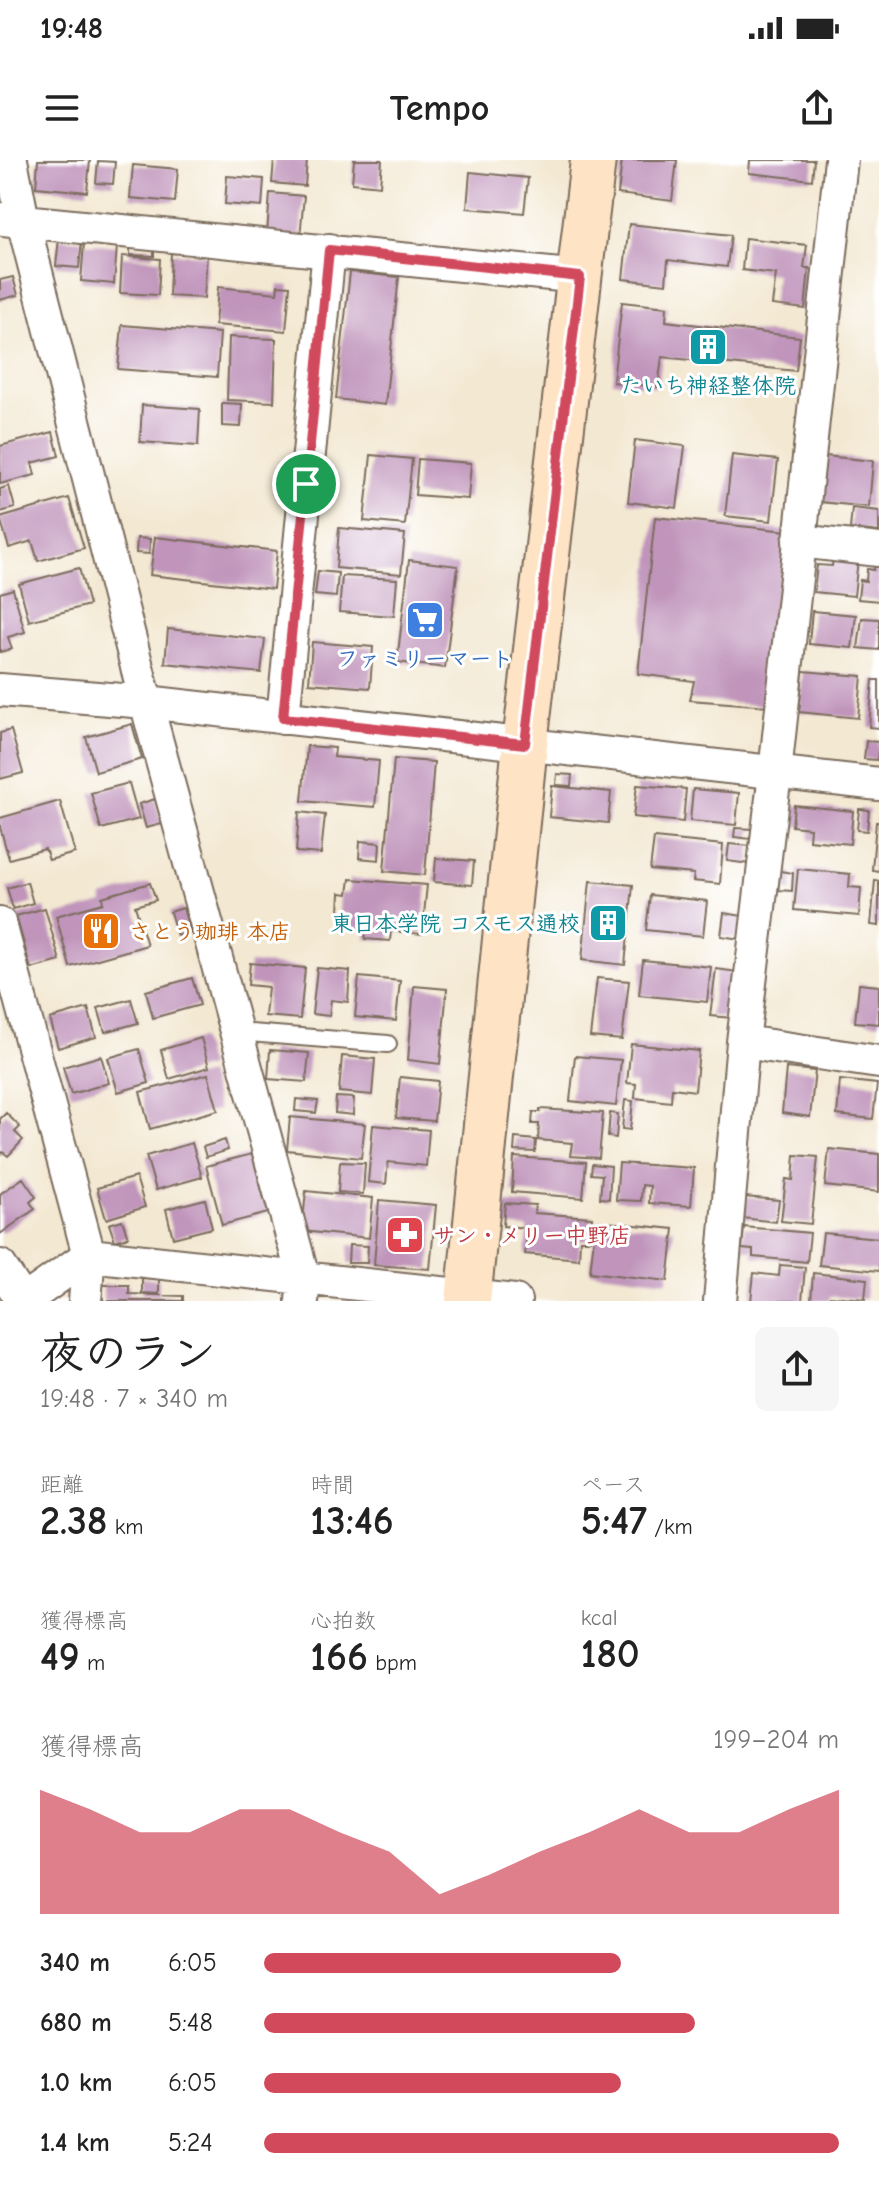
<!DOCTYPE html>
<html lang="ja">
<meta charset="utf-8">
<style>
:root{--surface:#fff;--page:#f6f6f6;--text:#222;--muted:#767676;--accent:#d1495b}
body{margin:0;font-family:"Comic Neue","Klee One",sans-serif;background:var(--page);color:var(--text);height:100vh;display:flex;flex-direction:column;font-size:30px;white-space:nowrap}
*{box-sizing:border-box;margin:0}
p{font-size:26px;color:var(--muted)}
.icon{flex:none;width:44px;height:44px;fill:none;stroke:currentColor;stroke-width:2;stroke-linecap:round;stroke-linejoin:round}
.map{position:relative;height:1141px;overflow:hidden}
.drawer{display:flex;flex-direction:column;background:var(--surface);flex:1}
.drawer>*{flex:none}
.pin{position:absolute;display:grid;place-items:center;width:68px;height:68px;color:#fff;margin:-34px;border:4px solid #fff;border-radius:50%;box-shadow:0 2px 8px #0007}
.round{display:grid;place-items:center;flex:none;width:84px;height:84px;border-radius:12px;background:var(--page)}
.summary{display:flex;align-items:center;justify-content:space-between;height:136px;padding:0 40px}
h1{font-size:44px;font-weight:800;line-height:60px}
.metrics{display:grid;grid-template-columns:repeat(3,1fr);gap:12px;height:136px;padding:8px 40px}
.metrics div{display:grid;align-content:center}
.metrics b{font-size:40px;font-weight:800}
.metrics small{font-size:22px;font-weight:400}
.metrics p{font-size:22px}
.chart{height:224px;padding:16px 40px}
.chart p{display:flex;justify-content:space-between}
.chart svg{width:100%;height:144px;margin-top:8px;fill:var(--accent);opacity:.7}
ul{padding:0 40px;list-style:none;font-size:26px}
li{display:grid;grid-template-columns:128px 96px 1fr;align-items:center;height:60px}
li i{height:20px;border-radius:10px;background:var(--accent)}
.status{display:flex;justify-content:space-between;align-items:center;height:56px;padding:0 40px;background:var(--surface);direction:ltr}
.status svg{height:22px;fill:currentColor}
header{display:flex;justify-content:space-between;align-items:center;height:104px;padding:0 40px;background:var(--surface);font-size:36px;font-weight:800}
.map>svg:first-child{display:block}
</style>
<div class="status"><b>19:48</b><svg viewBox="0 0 49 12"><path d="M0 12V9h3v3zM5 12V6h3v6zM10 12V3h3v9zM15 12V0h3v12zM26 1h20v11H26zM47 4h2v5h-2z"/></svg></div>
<header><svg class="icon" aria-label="menu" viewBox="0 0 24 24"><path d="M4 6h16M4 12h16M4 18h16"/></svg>Tempo<svg class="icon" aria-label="share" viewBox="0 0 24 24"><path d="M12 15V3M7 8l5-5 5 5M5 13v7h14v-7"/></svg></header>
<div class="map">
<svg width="879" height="1141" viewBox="0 0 879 1141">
<rect width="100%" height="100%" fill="#fff"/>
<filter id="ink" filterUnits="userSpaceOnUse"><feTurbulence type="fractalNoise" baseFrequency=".0125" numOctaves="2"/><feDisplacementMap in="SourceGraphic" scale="16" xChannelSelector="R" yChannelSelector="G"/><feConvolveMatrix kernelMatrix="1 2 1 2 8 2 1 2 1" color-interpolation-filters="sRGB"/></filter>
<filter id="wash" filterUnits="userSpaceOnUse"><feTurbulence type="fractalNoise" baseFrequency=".006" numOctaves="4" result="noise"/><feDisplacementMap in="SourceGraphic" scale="32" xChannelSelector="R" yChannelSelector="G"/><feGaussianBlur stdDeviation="1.8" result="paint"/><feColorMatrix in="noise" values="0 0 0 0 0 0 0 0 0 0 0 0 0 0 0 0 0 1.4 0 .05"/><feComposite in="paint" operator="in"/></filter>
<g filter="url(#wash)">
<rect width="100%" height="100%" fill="#f3e8d2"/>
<g id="blocks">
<!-- building -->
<path fill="#c094bb" d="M38 0H90L87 32 36 27Z
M274 0H307L305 26 272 23Z
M354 0H382L380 26 352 23Z
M622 0H677L672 41 618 34Z
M750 0H814L812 20 749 13Z
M98 1 115 2 113 24 96 23Z
M133 5 178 9 175 42 130 38Z
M470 12 528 18 524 53 467 48Z
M227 16 264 19 262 47 225 44Z
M270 33 304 36 300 77 267 74Z
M629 64 731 75 727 107 668 100 666 124 623 119Z
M59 78 82 80 79 108 56 106Z
M745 78 807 85 804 108H809L805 149 772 145 776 114 742 110Z
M84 83 117 86 114 124 81 121Z
M130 87 154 88V96L130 95Z
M171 93 207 95 204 138 169 136Z
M122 96 160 99 158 135 120 133Z
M350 112 399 117 385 245 336 239Z
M13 117 18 135 0 140V120Z
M278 125 290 126 286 171 215 165 218 127 277 133Z
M622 142 667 147 666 161 800 177 796 211 662 197 658 227 613 222Z
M122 165 220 173 217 217 118 209Z
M229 177 276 179 274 242 227 240Z
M222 243 242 244 241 267 222 266Z
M142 245 200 249 198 286 140 282Z
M53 272 59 296 32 303 35 315 0 324V286Z
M635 280 685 286 677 348 628 342Z
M371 295 412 299 405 365 364 361Z
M732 295 778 300 771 361 725 356Z
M825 296 873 301 869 347 820 342Z
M418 299 471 303 468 339 415 335Z
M9 326 15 348 0 352V329Z
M69 338 84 388 38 401 32 381 9 388 0 358Z
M852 348 879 351V372L850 369Z
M655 357 787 371 768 546 690 540 694 521 638 514Z
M339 368 405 374 401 414 336 408Z
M155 377 277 391 273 429 150 415Z
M137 378 150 379 149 394 136 393Z
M833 397 858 399 854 436 814 432 817 405 832 406Z
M409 400 458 406 445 508 397 502Z
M875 404H879V441L858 439 860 420 866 421 867 409 874 410Z
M79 408 89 445 29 461 19 424Z
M318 411 338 413 336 437 315 435Z
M342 416 397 419 394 456 339 452Z
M13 429 25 472 8 477 12 489 0 492V433Z
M812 451 856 455 852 488 809 484Z
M862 458 879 459V490L858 488Z
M168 469 265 479 261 513 165 503Z
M312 482 373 487 370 528 309 523Z
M803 511 862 516 858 558 799 552Z
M873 520H879V568L869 567Z
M132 564 142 599 96 612 86 577Z
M11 570 23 613 0 619V573Z
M866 581 879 582 877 600 864 599Z
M307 586 335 588 334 597 379 601 375 647 302 641Z
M394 599 434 602 425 715 384 711Z
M557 614 572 615 571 626 556 625Z
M129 623 139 659 101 669 91 633Z
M637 625 686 629 683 662 633 657Z
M552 626 611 632 608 663 549 657Z
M693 629 739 633 736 665 690 661Z
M155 639 162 664 146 668 139 644Z
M60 641 75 693 49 700 45 689 9 699 0 667V658Z
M794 645 853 651 850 684 809 680 810 668 792 666Z
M859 649 869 650 867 671 857 670Z
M299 652 325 655 321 694 296 692Z
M876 662H879V711L872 710Z
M735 668 752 669 750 679 734 677Z
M654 678 723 685 720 724 693 721 694 714 650 710Z
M360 681 380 683 379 700 359 698Z
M729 684 751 686 750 704 727 701Z
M436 698 474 701 472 725 434 722Z
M798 709 850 714 849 727 861 728 859 756 794 750Z
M780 711 793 713 792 731 778 730Z
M350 719 427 725 422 774 391 771 390 781 365 779 366 769 345 767 346 753H339L340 733 348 734Z
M875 720 879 721V766L871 765Z
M590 721 633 725 625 805 582 800Z
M27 722 33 743 13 749 7 728Z
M150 723 156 740 135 746 147 785 70 807 56 756 103 743 102 737Z
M650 735 707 741 703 776 646 770Z
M45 748 60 801 31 809 16 756Z
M183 748 190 773 177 776 170 752Z
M724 753 743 756 740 779 721 776Z
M643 800 711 807 707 842 639 835Z
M250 803 305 808 300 859 265 856 268 827 248 825Z
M317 808 350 811 348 842 331 840 329 856 312 854Z
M716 809 738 812 733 858 710 856Z
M359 817 400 821 396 861 355 857Z
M192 818 200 845 153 858 146 831Z
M597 818 629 821 622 880 590 877Z
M859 824 879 826V864L855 862Z
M414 826 447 829 440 904 408 900Z
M131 839 138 863 105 872 98 848Z
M88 848 96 877 58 888 50 859Z
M201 878 209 907 169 919 161 890Z
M631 884 699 891 695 931 672 928 671 942 635 938 636 924 627 923Z
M139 889 149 923 118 932 108 898Z
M270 890 309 893 306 922 268 919Z
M101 896 109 923 71 934 63 907Z
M342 896 375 899 372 935 339 932Z
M575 896 621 900 616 946 570 941Z
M786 908 815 911 810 957 782 953Z
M208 914 218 950 150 969 140 932Z
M400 917 438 921 434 961 396 958Z
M840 920 877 924 873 959 837 955Z
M336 937 354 938 353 955 335 953Z
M296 939 318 941 316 953 295 951Z
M625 940 633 941 630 970 622 969Z
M540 949 603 953 599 998 570 996 572 983 538 980 539 964H532L533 952H540Z
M6 953 20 967 15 972 23 980 8 996 3 992 0 995V959Z
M610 953 618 954 616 978 608 977Z
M290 957 365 964 361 998 287 990Z
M373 965 429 970 426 1006 388 1002 386 1024 368 1022Z
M515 978 536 980 535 992 514 991Z
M225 980 228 990 206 997 203 987Z
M192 983 202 1017 156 1030 146 996Z
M829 989 879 994V1032L825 1026Z
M252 994 268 1053 222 1065 206 1006Z
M795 995 818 997 811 1064 781 1061 786 1019 793 1020Z
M514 997 586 1002 583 1038 512 1032Z
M340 1002 365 1003 363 1034 338 1032Z
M619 1003 694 1008 691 1046 649 1043 650 1026 642 1025 641 1041 616 1040Z
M592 1004 611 1006 609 1039 600 1038 602 1015 591 1014Z
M136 1017 145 1047 106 1059 97 1028Z
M23 1018 36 1037 30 1042 35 1049 0 1074V1034Z
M306 1031 373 1038 369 1078 302 1071Z
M745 1037 779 1040 776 1062 742 1058Z
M205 1039 212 1068 173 1078 166 1049Z
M379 1040 436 1045 430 1109 374 1105Z
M505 1043 535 1045 534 1053 592 1057 590 1080H580L579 1099 525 1094 528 1068 503 1066Z
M122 1060 128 1077 115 1081 109 1064Z
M596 1061 674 1069 668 1121 590 1112Z
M744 1067 810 1073 807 1102 753 1097V1090L742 1089Z
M823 1073 879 1078V1111L819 1105Z
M349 1085 368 1086 367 1103H348Z
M780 1105 805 1107 802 1141H751L754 1113 779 1116Z
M813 1113 867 1119 865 1139 830 1136 829 1141H811Z
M142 1118 159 1119V1134L142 1133Z
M103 1125H129V1134L183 1136V1141H103Z"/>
</g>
</g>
<g filter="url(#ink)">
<use href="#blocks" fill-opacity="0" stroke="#7b6c5d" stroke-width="2"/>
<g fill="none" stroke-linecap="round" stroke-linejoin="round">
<!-- lane casing -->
<g stroke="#7b6c5d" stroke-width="20">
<path id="lane" d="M237 872 388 884"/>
</g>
<!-- street casing -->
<g stroke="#7b6c5d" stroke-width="36">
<path id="street" d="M11 0 23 61 146 542 304 1120 302 1141
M3 59 580 117
M799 381 879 390
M0 530 146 542 879 624
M283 558 329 90
M0 764 89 1095 85 1141
M743 882 879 902
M0 1106 23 1141
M24 1141 89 1095 515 1141
M720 1141 743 882 775 613 841 0"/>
</g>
<!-- secondary casing -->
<g stroke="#7b6c5d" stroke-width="48">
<path id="secondary" d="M468 1141 525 584 593 0"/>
</g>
<!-- lane -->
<use href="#lane" stroke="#fff" stroke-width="16"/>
<!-- street -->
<use href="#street" stroke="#fff" stroke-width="32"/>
<!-- secondary -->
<use href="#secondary" stroke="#fee4c5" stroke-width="44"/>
</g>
</g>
<g fill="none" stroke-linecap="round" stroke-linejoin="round" filter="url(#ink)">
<!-- route casing -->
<g stroke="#fff" stroke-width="16">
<path id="route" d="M329 90 580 117 525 584 283 558Z"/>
</g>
<!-- route -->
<use href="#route" stroke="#d1495b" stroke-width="10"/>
</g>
<!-- icons -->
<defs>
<g id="building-square" transform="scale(2)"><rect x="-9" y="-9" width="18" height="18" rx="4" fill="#0f9aa8" stroke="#fff"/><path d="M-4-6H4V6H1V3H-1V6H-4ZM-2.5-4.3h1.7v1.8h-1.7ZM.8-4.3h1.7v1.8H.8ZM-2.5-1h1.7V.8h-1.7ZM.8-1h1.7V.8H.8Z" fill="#fff"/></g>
<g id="supermarket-square" transform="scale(2)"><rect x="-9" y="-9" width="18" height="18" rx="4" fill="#3f7fe0" stroke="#fff"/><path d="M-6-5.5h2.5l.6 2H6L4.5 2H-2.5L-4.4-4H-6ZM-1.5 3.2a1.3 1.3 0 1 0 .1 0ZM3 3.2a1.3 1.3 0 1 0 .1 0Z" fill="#fff"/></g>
<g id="restaurant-square" transform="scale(2)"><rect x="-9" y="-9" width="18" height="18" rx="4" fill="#e8710a" stroke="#fff"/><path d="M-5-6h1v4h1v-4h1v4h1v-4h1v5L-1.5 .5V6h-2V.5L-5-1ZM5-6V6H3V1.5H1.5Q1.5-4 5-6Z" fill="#fff"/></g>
<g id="pharmacy-square" transform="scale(2)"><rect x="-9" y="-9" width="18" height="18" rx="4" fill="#e0444e" stroke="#fff"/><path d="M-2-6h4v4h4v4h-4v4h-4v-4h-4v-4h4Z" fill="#fff"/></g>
</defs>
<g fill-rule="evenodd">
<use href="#building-square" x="708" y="187"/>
<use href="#supermarket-square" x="425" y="460"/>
<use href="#building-square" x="608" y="763"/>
<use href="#restaurant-square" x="101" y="771"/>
<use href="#pharmacy-square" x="405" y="1075"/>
</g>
<g text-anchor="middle" stroke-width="6" stroke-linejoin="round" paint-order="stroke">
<!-- culture labels -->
<g font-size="22" font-weight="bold" fill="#0d838f" stroke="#fff">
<text x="708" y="233">たいち神経整体院</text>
<text x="580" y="771" text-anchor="end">東日本学院 コスモス通校</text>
</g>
<!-- shop labels -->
<g font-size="22" font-weight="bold" fill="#366cbe" stroke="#fff">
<text x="425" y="506">ファミリーマート</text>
</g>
<!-- food labels -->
<g font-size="22" font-weight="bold" fill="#c56008" stroke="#fff" text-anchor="start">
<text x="129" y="779">さとう珈琲 本店</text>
</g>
<!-- health labels -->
<g font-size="22" font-weight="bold" fill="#be3a42" stroke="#fff" text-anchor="start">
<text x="433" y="1083">サン・メリー中野店</text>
</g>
</g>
</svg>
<div class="pin" style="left:306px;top:324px;background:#1e9e55"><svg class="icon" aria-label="arrive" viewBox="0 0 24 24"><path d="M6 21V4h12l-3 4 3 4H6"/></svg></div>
</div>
<section class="drawer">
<div class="summary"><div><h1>夜のラン</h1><p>19:48 · 7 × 340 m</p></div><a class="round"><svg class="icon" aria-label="share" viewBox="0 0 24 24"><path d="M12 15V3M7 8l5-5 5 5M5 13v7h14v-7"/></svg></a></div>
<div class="metrics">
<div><p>距離</p><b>2.38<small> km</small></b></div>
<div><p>時間</p><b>13:46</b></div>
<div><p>ペース</p><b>5:47<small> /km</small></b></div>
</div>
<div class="metrics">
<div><p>獲得標高</p><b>49<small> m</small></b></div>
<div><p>心拍数</p><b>166<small> bpm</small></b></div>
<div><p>kcal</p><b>180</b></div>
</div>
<div class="chart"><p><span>獲得標高</span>199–204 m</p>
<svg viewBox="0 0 160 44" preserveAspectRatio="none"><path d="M0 44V6L10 12L20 19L30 19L40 12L50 12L60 19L70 25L80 38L90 32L100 25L110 19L120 12L130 19L140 19L150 12L160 6V44z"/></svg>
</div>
<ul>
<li><b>340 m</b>6:05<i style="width:62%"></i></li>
<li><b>680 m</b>5:48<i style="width:75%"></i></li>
<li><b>1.0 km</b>6:05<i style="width:62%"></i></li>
<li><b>1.4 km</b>5:24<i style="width:100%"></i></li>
</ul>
</section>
